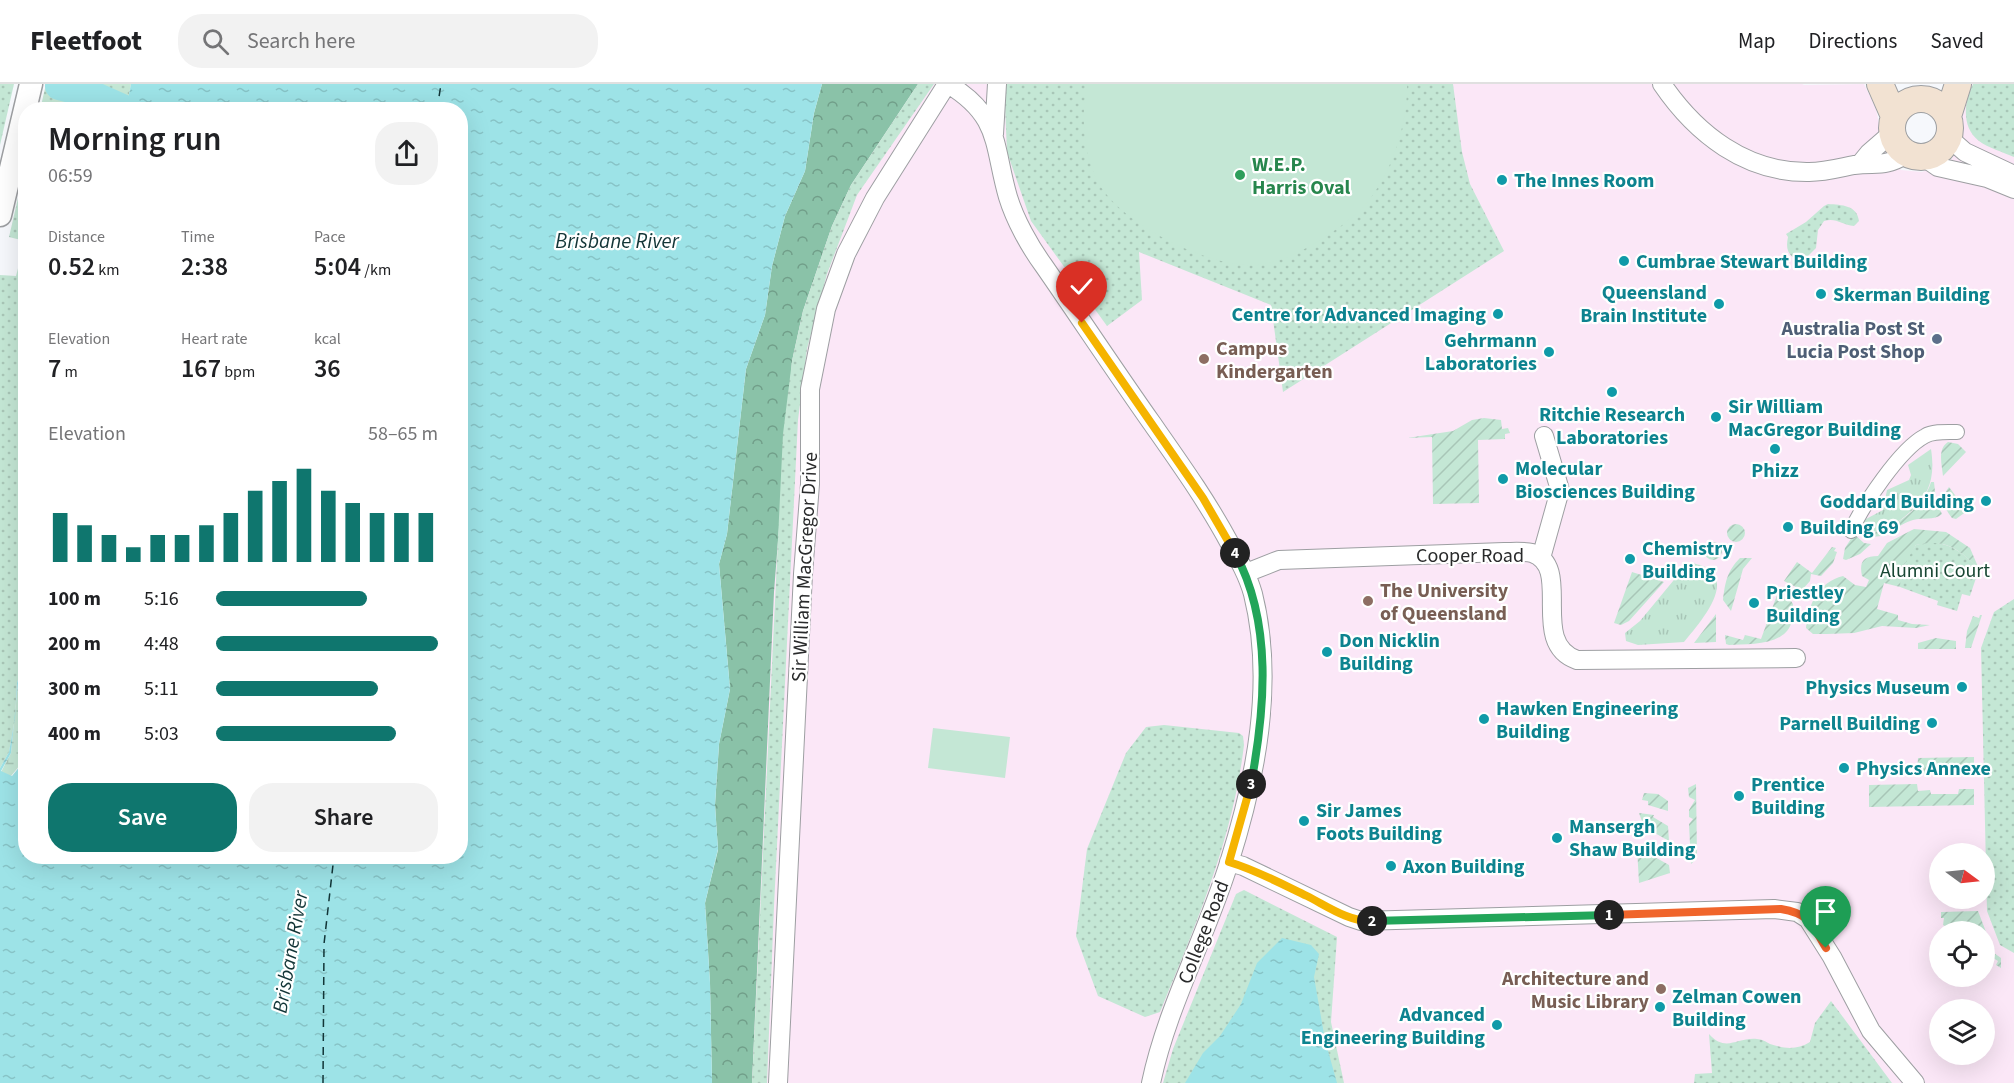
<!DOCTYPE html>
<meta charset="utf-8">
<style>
:root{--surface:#fff;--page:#f2f2f2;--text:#202124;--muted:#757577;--line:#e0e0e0;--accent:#0f766e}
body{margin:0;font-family:"Source Sans 3",sans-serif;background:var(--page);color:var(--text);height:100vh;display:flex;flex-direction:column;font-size:22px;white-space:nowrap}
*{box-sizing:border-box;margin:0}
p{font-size:20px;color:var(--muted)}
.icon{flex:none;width:33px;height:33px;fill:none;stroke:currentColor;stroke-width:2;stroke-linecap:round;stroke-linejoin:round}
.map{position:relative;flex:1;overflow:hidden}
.side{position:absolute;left:18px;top:18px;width:450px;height:762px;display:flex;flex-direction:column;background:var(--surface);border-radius:24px;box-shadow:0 6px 24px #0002}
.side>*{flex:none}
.needle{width:39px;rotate:105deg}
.tools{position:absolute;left:1929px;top:759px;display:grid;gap:12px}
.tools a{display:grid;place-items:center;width:66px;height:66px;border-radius:50%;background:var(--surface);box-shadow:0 6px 24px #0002;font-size:30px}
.pin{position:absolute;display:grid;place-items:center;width:51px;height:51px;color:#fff;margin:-62px -26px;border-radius:50% 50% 50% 0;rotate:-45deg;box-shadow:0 0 6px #0007}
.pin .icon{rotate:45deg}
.km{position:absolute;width:30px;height:30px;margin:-15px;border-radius:50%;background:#222;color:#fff;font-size:16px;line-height:30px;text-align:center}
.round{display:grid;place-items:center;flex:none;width:63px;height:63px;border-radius:24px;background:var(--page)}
.overview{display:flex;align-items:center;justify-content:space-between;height:102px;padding:0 30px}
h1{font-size:33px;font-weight:600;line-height:45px}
.metrics{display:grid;grid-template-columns:repeat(3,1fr);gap:9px;height:102px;padding:6px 30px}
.metrics div{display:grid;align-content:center}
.metrics b{font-size:26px;font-weight:600}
.metrics small{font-size:16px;font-weight:400}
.metrics p{font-size:16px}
.chart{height:168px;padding:12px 30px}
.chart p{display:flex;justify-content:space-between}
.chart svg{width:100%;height:108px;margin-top:6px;stroke:var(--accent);stroke-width:6}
.primary-button{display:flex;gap:12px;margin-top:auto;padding:12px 30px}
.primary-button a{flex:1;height:69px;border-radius:24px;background:var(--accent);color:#fff;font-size:24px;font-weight:600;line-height:69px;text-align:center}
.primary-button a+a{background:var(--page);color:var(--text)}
ul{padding:0 30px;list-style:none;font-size:20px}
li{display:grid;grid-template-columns:96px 72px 1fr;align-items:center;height:45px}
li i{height:15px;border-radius:8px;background:var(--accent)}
header{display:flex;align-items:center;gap:36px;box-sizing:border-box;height:84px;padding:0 30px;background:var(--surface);border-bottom:2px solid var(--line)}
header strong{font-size:28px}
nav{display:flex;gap:33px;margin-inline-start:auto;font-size:21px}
.search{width:420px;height:54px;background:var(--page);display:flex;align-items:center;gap:15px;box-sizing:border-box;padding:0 21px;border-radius:24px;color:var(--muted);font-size:22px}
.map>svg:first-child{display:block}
</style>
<header>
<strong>Fleetfoot</strong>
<div class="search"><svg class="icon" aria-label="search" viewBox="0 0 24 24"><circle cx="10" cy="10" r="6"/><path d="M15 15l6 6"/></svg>Search here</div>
<nav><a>Map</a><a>Directions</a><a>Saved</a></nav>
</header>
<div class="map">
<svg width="2014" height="999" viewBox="0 0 2014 999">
<defs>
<pattern id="grass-tufts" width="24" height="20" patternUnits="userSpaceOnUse" patternTransform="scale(1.5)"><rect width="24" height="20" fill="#c4e7d5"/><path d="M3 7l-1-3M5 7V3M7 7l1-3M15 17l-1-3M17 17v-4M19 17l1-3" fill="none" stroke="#a8c6b7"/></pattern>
<pattern id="forest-crowns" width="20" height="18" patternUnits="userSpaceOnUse" patternTransform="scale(1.5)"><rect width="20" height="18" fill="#8ac2a8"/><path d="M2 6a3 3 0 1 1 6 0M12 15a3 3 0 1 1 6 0" fill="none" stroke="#719e89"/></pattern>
<pattern id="wetland-marsh" width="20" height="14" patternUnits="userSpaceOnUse" patternTransform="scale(1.5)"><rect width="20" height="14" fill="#c4e7d5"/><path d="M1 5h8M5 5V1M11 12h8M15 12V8" fill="none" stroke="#a8c6b7"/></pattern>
<pattern id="park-dots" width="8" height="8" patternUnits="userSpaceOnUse" patternTransform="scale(1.5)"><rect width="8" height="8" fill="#c4e7d5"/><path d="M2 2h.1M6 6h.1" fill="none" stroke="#a8c6b7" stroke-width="1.8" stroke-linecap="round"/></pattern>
<pattern id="garden-furrows" width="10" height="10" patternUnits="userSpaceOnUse" patternTransform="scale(1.5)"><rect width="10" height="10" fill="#c4e7d5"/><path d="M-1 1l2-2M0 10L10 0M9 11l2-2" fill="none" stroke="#a8c6b7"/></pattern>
<pattern id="water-ripples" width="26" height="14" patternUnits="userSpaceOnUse" patternTransform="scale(1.5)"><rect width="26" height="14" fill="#9de3e7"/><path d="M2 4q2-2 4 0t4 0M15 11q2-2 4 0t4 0" fill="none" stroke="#87c3c6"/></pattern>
</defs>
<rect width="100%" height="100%" fill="#f6f8fc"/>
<!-- education -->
<path fill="#fbe7f7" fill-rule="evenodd" d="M822 0H1802L1804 1 1864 0 1876 25 1884 63 1901 86 1922 88 1952 75 1963 45 1959 21 1969 0H2014V999H712ZM1940 770H1984V814H1940ZM1940 848H1984V892H1940ZM1940 926H1984V970H1940Z"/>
<!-- grass -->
<path fill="url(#grass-tufts)" d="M1931 365C1938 410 1917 425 1883 448L1868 447 1861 442 1866 435 1883 426 1887 406 1909 396 1911 391 1908 381Z
M1693 479C1699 481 1706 482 1711 487 1731 505 1696 543 1684 558L1638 561 1626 557 1625 549 1640 537 1678 491 1690 488Z"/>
<!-- forest -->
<path fill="url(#forest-crowns)" d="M822 0H918L851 101 832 142 803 227 792 277 774 508 752 999H712L710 899 705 819 718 766 715 721 719 660 730 605 719 480 727 450 746 285 765 231 772 182 785 132 805 87 814 29Z"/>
<!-- wetland -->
<path fill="url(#wetland-marsh)" d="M25 578V675L11 692 1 688 11 669 18 599Z"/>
<!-- park -->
<path fill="url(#park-dots)" d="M0 0H14L0 61Z
M46 0H131L126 25 40 26Z
M918 0H934L857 111 827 190 807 265 798 336 774 822 767 999H752L783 350 792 277 803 227 832 142 851 101Z
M1004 0H1453L1462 68 1470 100 1504 167 1283 308 1271 221 1139 168 1142 216 1107 242 1031 137 1007 68Z
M1973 0H2014V73C2003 68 1988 64 1979 57 1961 43 1964 18 1973 0Z
M25 84 26 572 17 599 15 634 9 668 0 684V191L16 192 25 157 9 153Z
M1828 120C1842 121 1857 121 1859 137L1854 142C1842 141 1836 133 1824 137L1818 146 1816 164 1801 179C1789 172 1785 167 1788 153L1786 150 1806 138 1824 122Z
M1928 458C1952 459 1963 469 1979 485L1970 512 1962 510 1957 527 1937 521 1938 517 1900 503C1899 486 1906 475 1916 461Z
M2014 515V869L2000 861 1987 827 1981 564 1994 528Z
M1164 641 1239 649 1243 652 1244 661C1233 754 1196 841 1160 928L1145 933 1098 912 1076 852 1087 765 1126 669 1146 643Z
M1244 806 1337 853 1331 938 1344 999H1163L1173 965 1236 810Z
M1831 917 1892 999H1694L1695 990 1712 989 1709 950C1726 969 1737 953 1757 955 1761 955 1767 958 1770 960 1785 965 1797 966 1810 958L1815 939Z"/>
<!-- garden -->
<path fill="url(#garden-furrows)" d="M1484 334 1501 336 1502 345 1508 344 1510 349 1505 350V355L1478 356 1479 419 1433 420 1432 353 1407 354 1453 347 1472 336Z
M1948 358 1958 360 1966 368 1943 392C1942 381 1937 365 1948 358Z
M1931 398H1934L1936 417 1942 430C1934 437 1922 433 1913 436 1895 441 1888 456 1867 452L1868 447 1883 448C1903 435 1924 422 1931 398Z
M1949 403 1967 427 1956 435 1952 434C1944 424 1940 414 1949 403Z
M1727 449a9 9 0 1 1 18 0a9 9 0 1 1-18 0Z
M1914 445 1946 448 1970 464 1979 485C1959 465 1945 454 1916 461L1901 486 1900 503 1884 499 1877 525 1898 531V536L1912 540 1930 541 1916 544 1882 542 1854 549 1827 550H1813L1806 544C1808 520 1819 498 1843 492L1855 501 1866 503 1869 496 1862 492C1859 478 1863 472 1878 472L1887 459Z
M1854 450 1864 459 1871 460 1860 470 1846 476 1843 475 1845 464Z
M1704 467a9 9 0 1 1 18 0a9 9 0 1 1-18 0Z
M1832 463 1836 464 1834 467 1837 468 1833 479 1821 492 1811 490 1810 497 1802 506 1784 497 1797 478 1812 489Z
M1740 474H1752L1743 485 1731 527 1723 516C1725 499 1727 487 1740 474Z
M1632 488 1664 498 1629 537 1621 541 1614 539Z
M1777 511 1791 517 1793 520C1793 527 1793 534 1791 540 1783 562 1748 560 1729 561L1726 560 1725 551 1743 556 1745 551 1761 555Z
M1716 530V558L1694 559Z
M1980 531H1982L1971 564H1965L1967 547 1973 532 1979 534Z
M1936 554 1956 557V565H1918V559Z
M1974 673V689L1958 690V683L1931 684 1930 690H1917L1918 674Z
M1696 700 1697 774 1691 780 1689 740 1693 735 1689 733V726L1695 716 1689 713 1688 704Z
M1917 700 1918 707 1930 706 1931 710H1958L1959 705H1974V721L1869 723V701Z
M1644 709 1658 710 1668 717V727L1648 721V717L1642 716Z
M1639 729 1654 731 1653 733 1668 742 1669 757 1644 743Z
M1637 763 1669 781 1670 789 1639 799Z
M1978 827 1994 869 2001 874V884L1996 881 1998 877 1985 869 1987 866 1985 865 1984 848 1955 847 1943 841 1944 834H1941V828Z"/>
<!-- pitch -->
<path fill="#c4e7d5" d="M1087 0H1407C1408 39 1391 93 1364 122 1350 137 1334 147 1317 158 1300 168 1278 179 1258 181 1211 185 1120 140 1098 98 1083 69 1081 31 1087 0Z
M933 644 1010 653 1005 694 928 684Z"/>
<!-- water -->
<path fill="url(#water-ripples)" d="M131 0H822L814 29 805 87 785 132 772 182 765 231 746 285 727 450 719 480 730 605 719 660 715 721 718 765 705 819 710 899 712 999H0V684L9 668 15 634 17 599 25 572V578L18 599 11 669 1 687 12 692 25 676 26 772H460V26L126 25Z
M1282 854 1311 861 1319 870 1314 893 1325 956 1337 999H1185L1203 969 1220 952 1241 920 1257 879Z"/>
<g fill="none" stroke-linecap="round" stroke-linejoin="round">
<!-- river -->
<path stroke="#9de3e7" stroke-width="28" d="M59 2 93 11 127 26"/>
<!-- ferry -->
<path stroke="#123537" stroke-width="1.5" stroke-dasharray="8 6" stroke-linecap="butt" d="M437 26 441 0
M323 999 324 860 334 772"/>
<!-- pedestrian casing -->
<g stroke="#9d9fa2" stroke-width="16">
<path id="pedestrian" d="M1851 447C1863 421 1900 365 1925 352 1933 347 1947 348 1957 348"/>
</g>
<!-- minor casing -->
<g stroke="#9d9fa2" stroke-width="20">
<path id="minor" d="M948 0C1001 32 993 61 1008 113 1015 136 1030 163 1044 182 1080 234 1115 287 1151 338 1179 378 1207 417 1230 460 1239 476 1248 492 1253 510 1275 598 1256 694 1229 779 1206 853 1167 923 1151 999
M1662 0C1696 50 1746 89 1809 88 1825 88 1839 84 1854 81 1878 78 1883 84 1907 70
M994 50 997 0
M1949 54 1965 68 2014 91
M1925 74 1938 83 1987 94 2014 105
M1860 80 1869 69 1892 49
M1541 474 1560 406 1544 352
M1246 489 1279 476 1504 468C1513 468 1524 467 1532 469 1574 483 1528 559 1577 576L1796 574
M1229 778 1243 782 1349 833 1361 837 1774 825 1797 828 1808 835 1832 873 1871 947 1915 999
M778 999 803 490 810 400V305L826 225 846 170 875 114 947 0"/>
</g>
<!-- tertiary casing -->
<g stroke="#9d9fa2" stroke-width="25">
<path id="tertiary" d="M0 131 31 0"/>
</g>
<!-- secondary casing -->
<g stroke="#9d9fa2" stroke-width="28">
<path id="secondary" d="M1880 0 1894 32
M1892 44a29 29 0 1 1 58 0a29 29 0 1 1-58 0Z
M1948 32 1958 0"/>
</g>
<!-- pedestrian -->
<use href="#pedestrian" stroke="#fff" stroke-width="14"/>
<!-- minor -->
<use href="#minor" stroke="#fff" stroke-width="18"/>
<!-- tertiary -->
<use href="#tertiary" stroke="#fff" stroke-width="22"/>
<!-- secondary -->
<use href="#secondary" stroke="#f2e2d2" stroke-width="26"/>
</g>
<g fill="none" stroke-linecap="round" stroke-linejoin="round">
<!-- split-1 casing -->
<g stroke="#fff" stroke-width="12">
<path id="split-1" d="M1609 831 1781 825C1811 830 1812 841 1826 864"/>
</g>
<!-- split-2 casing -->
<g stroke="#fff" stroke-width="12">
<path id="split-2" d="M1372 837 1609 831"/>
</g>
<!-- split-3 casing -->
<g stroke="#fff" stroke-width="12">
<path id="split-3" d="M1251 700 1229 778C1256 786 1282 800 1307 812 1327 822 1349 838 1372 837"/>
</g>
<!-- split-4 casing -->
<g stroke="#fff" stroke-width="12">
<path id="split-4" d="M1235 469C1273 539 1265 625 1251 700"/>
</g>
<!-- split-5 casing -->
<g stroke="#fff" stroke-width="12">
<path id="split-5" d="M1082 239 1203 414 1235 469"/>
</g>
<!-- split-1 -->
<use href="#split-1" stroke="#f0652b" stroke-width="8"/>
<!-- split-2 -->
<use href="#split-2" stroke="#22a559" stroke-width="8"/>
<!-- split-3 -->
<use href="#split-3" stroke="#f5b400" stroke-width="8"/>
<!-- split-4 -->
<use href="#split-4" stroke="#22a559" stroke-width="8"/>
<!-- split-5 -->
<use href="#split-5" stroke="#f5b400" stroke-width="8"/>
</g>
<!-- markers -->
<circle fill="#2e9e5b" stroke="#fff" stroke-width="2" cx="1240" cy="91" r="6"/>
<g fill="#0f9aa8" stroke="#fff" stroke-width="2">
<circle cx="1502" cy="96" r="6"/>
<circle cx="1624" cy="177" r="6"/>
<circle cx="1821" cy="210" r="6"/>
<circle cx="1719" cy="220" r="6"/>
<circle cx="1498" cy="230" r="6"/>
<circle cx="1549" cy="268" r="6"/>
<circle cx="1612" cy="308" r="6"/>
<circle cx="1716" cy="333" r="6"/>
<circle cx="1775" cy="365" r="6"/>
<circle cx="1503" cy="395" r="6"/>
<circle cx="1986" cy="417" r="6"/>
<circle cx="1788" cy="443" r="6"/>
<circle cx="1630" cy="475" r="6"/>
<circle cx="1754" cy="519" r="6"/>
<circle cx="1327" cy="568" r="6"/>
<circle cx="1962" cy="603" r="6"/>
<circle cx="1484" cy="635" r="6"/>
<circle cx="1932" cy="639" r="6"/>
<circle cx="1844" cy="684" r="6"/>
<circle cx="1739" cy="712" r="6"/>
<circle cx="1304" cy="737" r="6"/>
<circle cx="1557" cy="754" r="6"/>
<circle cx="1391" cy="782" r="6"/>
<circle cx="1660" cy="923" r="6"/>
<circle cx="1497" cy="941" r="6"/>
</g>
<circle fill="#5c6f8a" stroke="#fff" stroke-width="2" cx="1937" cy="255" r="6"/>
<g fill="#8d6e63" stroke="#fff" stroke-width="2">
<circle cx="1204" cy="275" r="6"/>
<circle cx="1368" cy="517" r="6"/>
<circle cx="1661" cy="905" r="6"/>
</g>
<g text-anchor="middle" stroke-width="4.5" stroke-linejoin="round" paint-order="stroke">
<!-- leisure labels -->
<g font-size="20" font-weight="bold" fill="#27864d" stroke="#fff" text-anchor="start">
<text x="1252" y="87">W.E.P.<tspan x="1252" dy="23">Harris Oval</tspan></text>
</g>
<!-- culture labels -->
<g font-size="20" font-weight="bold" fill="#0d838f" stroke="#fff" text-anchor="start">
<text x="1514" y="103">The Innes Room</text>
<text x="1636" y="184">Cumbrae Stewart Building</text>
<text x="1707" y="215" text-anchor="end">Queensland<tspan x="1707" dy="23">Brain Institute</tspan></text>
<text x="1833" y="217">Skerman Building</text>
<text x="1486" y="237" text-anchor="end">Centre for Advanced Imaging</text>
<text x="1537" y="263" text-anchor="end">Gehrmann<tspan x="1537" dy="23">Laboratories</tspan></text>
<text x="1728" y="329">Sir William<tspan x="1728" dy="23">MacGregor Building</tspan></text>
<text x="1612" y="337" text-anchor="middle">Ritchie Research<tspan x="1612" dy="23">Laboratories</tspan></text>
<text x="1515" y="391">Molecular<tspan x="1515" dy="23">Biosciences Building</tspan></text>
<text x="1775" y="393" text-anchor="middle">Phizz</text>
<text x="1974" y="424" text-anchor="end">Goddard Building</text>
<text x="1800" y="450">Building 69</text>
<text x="1642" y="471">Chemistry<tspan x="1642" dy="23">Building</tspan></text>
<text x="1766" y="515">Priestley<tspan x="1766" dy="23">Building</tspan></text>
<text x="1339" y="563">Don Nicklin<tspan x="1339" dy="23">Building</tspan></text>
<text x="1950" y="610" text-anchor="end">Physics Museum</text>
<text x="1496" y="631">Hawken Engineering<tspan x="1496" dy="23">Building</tspan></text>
<text x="1920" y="646" text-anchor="end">Parnell Building</text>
<text x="1856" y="691">Physics Annexe</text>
<text x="1751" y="707">Prentice<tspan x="1751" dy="23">Building</tspan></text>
<text x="1316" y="733">Sir James<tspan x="1316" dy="23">Foots Building</tspan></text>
<text x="1569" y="749">Mansergh<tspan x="1569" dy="23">Shaw Building</tspan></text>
<text x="1403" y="789">Axon Building</text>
<text x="1672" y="919">Zelman Cowen<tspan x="1672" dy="23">Building</tspan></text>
<text x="1485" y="937" text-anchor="end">Advanced<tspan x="1485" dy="23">Engineering Building</tspan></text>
</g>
<!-- service labels -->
<g font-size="20" font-weight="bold" fill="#4e5e75" stroke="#fff" text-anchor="end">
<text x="1925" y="251">Australia Post St<tspan x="1925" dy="23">Lucia Post Shop</tspan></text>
</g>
<!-- education labels -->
<g font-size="20" font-weight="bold" fill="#785e54" stroke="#fff" text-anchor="start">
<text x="1216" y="271">Campus<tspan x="1216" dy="23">Kindergarten</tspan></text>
<text x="1380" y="513">The University<tspan x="1380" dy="23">of Queensland</tspan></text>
<text x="1649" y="901" text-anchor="end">Architecture and<tspan x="1649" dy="23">Music Library</tspan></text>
</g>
<!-- street labels -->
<g font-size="20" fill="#292a2b" stroke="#fff">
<text x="1470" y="478">Cooper Road</text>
<text transform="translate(804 483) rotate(-87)" y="7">Sir William MacGregor Drive</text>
<text transform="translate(1203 848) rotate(-69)" y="7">College Road</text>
</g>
<!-- park labels -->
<g font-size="20" fill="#184633" stroke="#fff">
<text x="1935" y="493">Alumni Court</text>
</g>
<!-- water labels -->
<g font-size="21" font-style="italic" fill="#123537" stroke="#fff">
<text x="617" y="164">Brisbane River</text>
<text transform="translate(290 868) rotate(-80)" y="7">Brisbane River</text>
</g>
</g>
</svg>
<div class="tools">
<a><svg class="needle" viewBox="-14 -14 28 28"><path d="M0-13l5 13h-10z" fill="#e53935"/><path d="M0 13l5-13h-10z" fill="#757577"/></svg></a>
<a><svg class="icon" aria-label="locate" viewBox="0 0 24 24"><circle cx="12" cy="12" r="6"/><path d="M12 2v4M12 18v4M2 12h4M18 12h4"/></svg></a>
<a><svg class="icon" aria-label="layers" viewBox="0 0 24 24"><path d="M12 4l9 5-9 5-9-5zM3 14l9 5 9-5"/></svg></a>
</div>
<div class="pin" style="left:1826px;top:864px;background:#1e9e55"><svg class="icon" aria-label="arrive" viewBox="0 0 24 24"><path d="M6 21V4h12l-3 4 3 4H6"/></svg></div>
<div class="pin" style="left:1082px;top:239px;background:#d93025"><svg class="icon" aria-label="check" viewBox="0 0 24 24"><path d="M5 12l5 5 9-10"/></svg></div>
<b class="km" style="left:1609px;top:831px">1</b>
<b class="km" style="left:1372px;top:837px">2</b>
<b class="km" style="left:1251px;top:700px">3</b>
<b class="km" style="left:1235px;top:469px">4</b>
<section class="side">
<div class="overview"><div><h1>Morning run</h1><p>06:59</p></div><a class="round"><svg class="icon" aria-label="share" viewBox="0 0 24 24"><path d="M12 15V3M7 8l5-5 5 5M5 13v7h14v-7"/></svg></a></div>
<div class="metrics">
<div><p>Distance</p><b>0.52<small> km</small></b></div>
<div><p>Time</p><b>2:38</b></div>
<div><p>Pace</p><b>5:04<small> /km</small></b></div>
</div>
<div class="metrics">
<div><p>Elevation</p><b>7<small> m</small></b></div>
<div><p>Heart rate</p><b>167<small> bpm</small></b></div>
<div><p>kcal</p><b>36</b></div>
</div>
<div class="chart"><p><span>Elevation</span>58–65 m</p>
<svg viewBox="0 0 160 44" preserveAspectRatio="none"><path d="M5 44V24M15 44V29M25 44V33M35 44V38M45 44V33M55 44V33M65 44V29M75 44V24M85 44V15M95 44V11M105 44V6M115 44V15M125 44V20M135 44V24M145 44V24M155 44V24"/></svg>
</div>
<ul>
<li><b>100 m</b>5:16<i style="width:68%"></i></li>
<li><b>200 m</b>4:48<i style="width:100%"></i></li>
<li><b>300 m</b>5:11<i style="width:73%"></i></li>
<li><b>400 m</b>5:03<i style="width:81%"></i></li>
</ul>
<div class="primary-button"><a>Save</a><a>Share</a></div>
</section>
</div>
